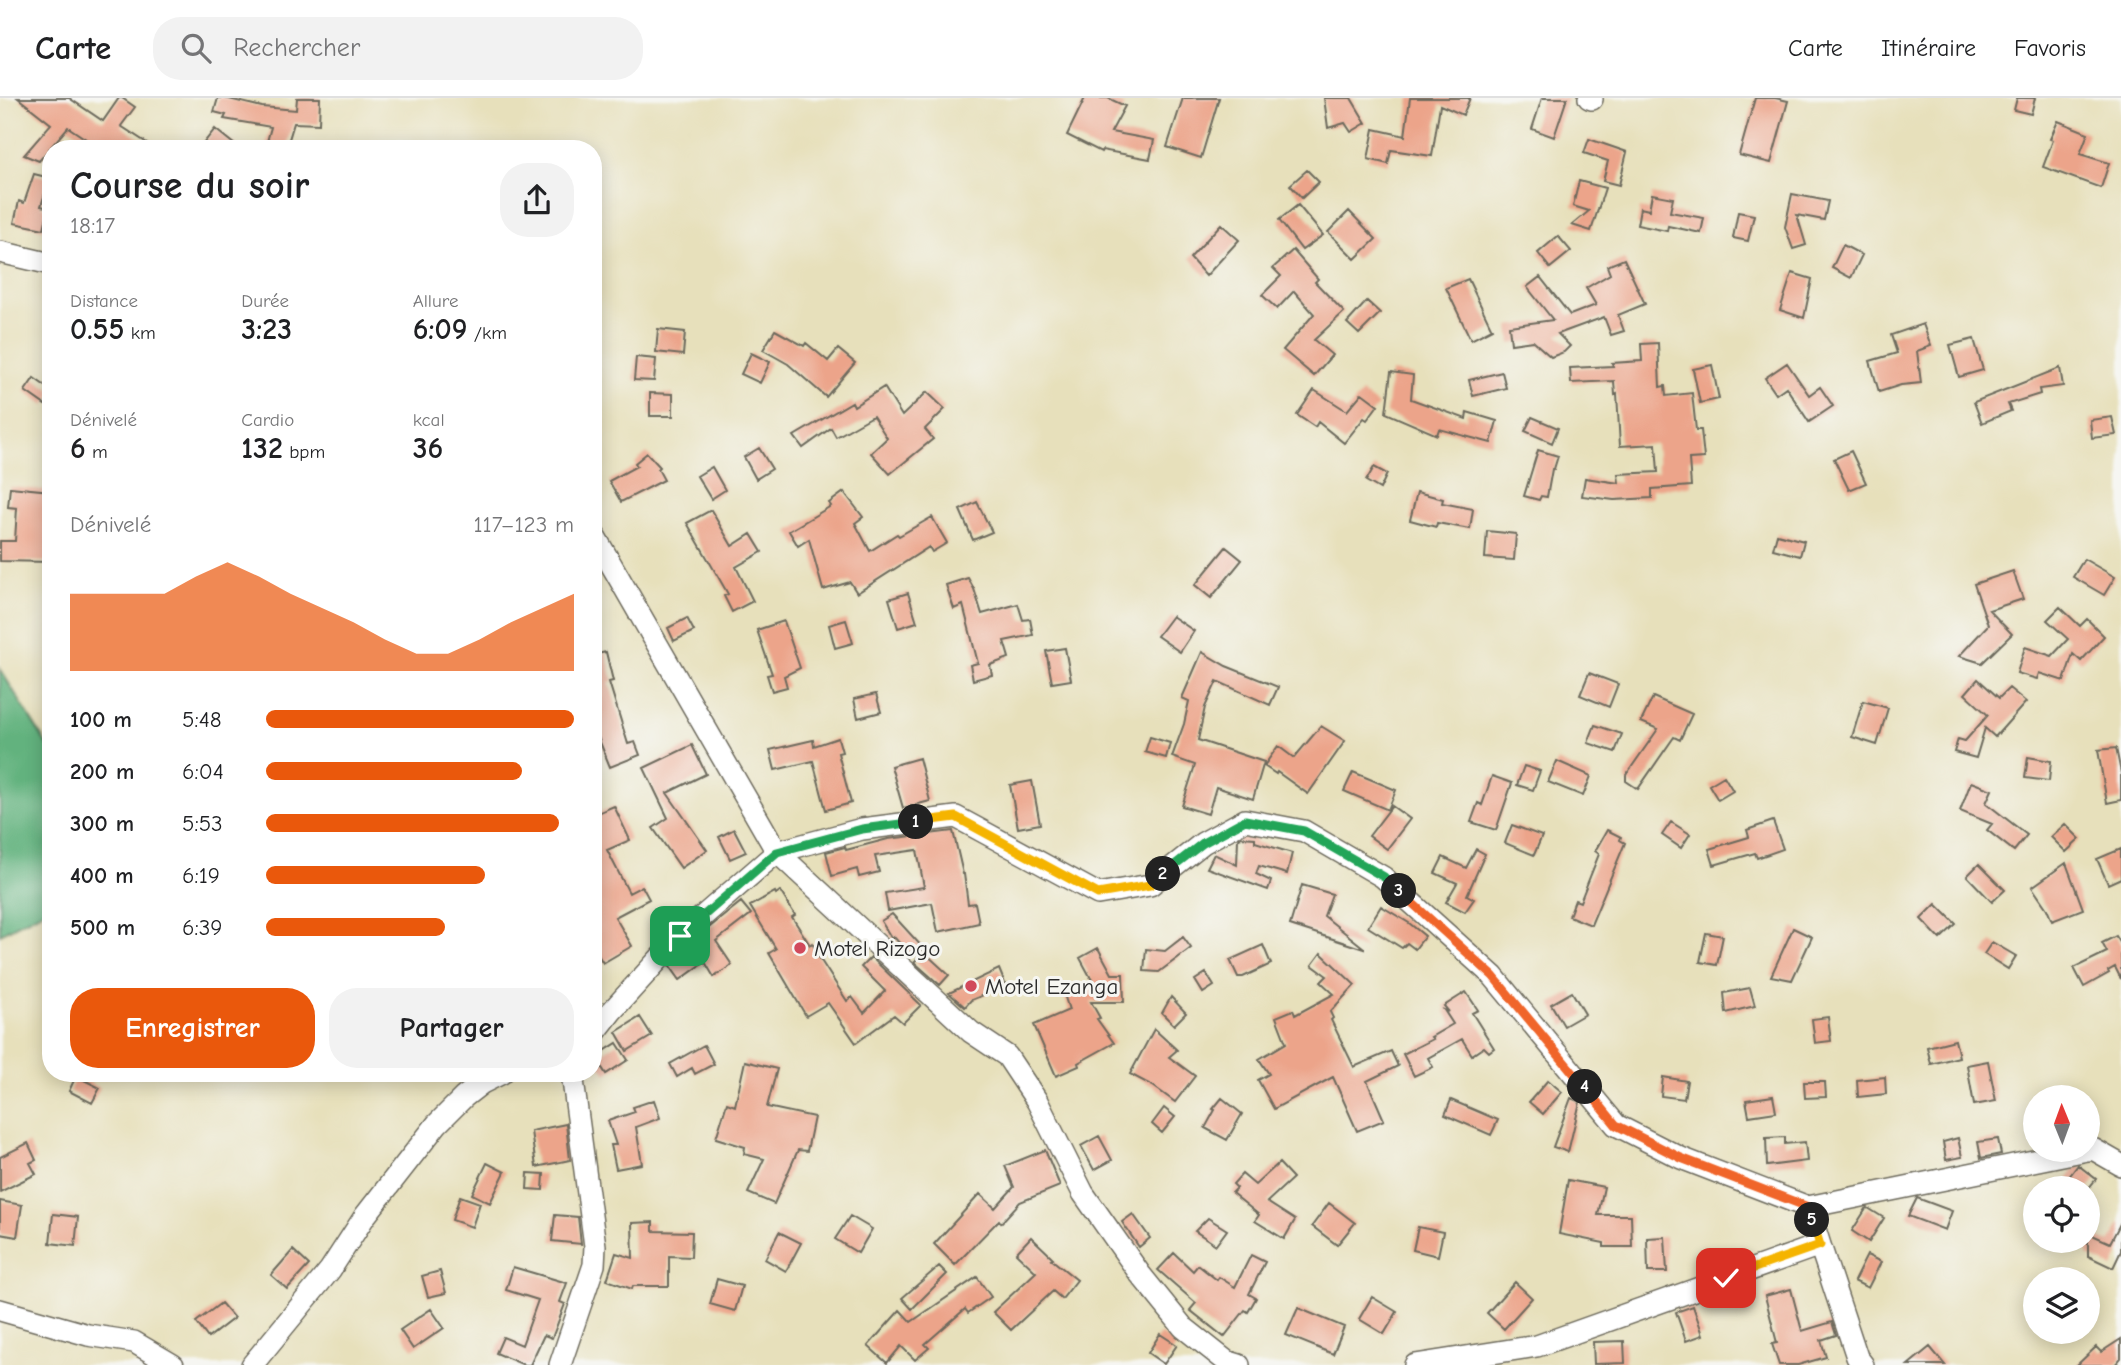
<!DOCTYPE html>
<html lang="fr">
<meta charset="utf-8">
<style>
:root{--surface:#fff;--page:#f2f2f2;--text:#202124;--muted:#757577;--line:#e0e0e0;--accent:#ea580c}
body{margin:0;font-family:"Comic Neue",sans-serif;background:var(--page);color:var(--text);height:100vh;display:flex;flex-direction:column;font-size:26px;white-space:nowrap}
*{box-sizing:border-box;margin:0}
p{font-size:23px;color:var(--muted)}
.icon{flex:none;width:38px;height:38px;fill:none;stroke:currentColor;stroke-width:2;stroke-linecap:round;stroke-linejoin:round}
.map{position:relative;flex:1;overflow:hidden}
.sheet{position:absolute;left:42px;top:42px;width:560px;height:942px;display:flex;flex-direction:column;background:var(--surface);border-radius:28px;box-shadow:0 4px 18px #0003}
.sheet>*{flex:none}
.needle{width:46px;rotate:359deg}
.tools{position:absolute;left:2023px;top:987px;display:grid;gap:14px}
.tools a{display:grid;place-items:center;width:77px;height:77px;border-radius:50%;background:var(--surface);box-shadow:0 4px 18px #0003;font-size:35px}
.pin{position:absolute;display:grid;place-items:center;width:60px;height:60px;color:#fff;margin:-30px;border-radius:14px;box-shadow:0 4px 10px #0006}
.km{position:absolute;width:35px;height:35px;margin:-18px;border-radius:50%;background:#222;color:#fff;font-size:19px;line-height:35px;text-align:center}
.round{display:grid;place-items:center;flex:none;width:74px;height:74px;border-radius:28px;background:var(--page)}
.head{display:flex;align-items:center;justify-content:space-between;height:119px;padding:0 28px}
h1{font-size:38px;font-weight:700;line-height:52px}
.stats{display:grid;grid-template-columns:repeat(3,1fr);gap:10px;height:119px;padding:7px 28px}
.stats div{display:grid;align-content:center}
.stats b{font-size:30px;font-weight:700}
.stats small{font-size:19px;font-weight:400}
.stats p{font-size:19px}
.chart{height:196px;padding:14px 28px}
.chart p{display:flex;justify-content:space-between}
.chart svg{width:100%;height:126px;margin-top:7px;fill:var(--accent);opacity:.7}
.action{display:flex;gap:14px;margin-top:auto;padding:14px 28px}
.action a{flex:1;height:80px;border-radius:28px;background:var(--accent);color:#fff;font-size:28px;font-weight:700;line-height:80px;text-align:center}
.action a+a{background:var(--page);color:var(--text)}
ul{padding:0 28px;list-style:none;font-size:23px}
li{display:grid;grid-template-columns:112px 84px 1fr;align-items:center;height:52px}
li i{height:18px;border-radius:9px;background:var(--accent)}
header{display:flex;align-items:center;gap:42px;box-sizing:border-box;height:98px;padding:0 35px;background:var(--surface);border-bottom:2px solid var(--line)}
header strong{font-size:33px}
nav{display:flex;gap:38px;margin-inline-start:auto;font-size:24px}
.search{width:490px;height:63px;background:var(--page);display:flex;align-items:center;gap:18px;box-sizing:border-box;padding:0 24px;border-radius:28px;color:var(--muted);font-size:26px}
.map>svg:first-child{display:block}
</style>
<header>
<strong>Carte</strong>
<div class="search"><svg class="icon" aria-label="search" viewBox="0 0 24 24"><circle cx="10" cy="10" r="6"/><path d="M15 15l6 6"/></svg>Rechercher</div>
<nav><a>Carte</a><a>Itinéraire</a><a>Favoris</a></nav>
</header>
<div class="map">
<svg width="2121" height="1267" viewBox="0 0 2121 1267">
<rect width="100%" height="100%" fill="#f6f6f2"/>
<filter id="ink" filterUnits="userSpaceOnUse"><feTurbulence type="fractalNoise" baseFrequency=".0143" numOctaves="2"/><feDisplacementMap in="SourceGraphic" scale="14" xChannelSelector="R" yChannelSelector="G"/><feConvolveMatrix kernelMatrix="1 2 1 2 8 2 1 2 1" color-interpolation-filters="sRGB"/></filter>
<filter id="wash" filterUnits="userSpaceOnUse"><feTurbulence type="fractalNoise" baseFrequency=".00686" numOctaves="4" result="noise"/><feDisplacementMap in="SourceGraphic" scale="28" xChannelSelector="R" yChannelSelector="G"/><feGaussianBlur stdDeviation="1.57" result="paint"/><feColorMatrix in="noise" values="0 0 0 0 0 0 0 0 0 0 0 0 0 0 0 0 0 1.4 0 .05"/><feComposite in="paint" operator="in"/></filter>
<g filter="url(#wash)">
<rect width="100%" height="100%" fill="#e7e0bb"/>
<!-- forest -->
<path fill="#62b27e" stroke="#466e54" stroke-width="2" d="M0 571 47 647H51V809L0 836Z"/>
<g id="blocks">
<!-- building -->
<path fill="#eca48a" d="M18 0H69L103 23 119 0H122L135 9 121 28 156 51H101L68 29 39 63 24 57 51 26Z
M218 0H225L262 9 296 12 297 0H320L319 26 294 25 286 51H265L271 29 224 21 226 17 214 14Z
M1085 0H1108L1125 8 1111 34 1154 42 1150 61 1102 52 1101 54 1067 37Z
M1183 0H1219L1201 60 1167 49Z
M1324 0H1351L1366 25 1351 34 1345 25 1328 30Z
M1410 0H1470L1463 17 1440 7 1432 58 1391 52 1388 66 1368 61 1374 31 1405 38Z
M1542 0H1567L1554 39 1532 31Z
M1755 0H1775L1788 3 1771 65 1739 57Z
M2017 0H2035L2031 16 2014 12Z
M2058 23 2088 35 2080 56 2109 65 2101 90 2043 69 2053 42 2050 41Z
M215 31 240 51H199Z
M1589 41 1627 54 1619 87 1603 83 1608 63 1584 55Z
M1307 72 1319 84 1302 100 1290 87Z
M34 76 50 80 41 108 49 110 44 131 14 125 19 103 24 105Z
M1579 83 1605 90 1591 133 1572 127 1589 113 1573 108Z
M1652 96 1673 100 1670 114 1704 120 1701 135 1668 128 1667 133 1637 127 1640 110 1649 112Z
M1792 96 1828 103 1824 122 1797 117 1806 147 1793 151 1785 129Z
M1298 107 1323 137 1302 152 1279 122Z
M1349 113 1376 141 1355 161 1328 134Z
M1738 114 1754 117 1748 143 1733 140Z
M1221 126 1239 142 1206 178 1190 160Z
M1558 138 1571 153 1550 170 1538 155Z
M1843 147 1862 157 1851 180 1832 170Z
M1293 152 1318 181 1315 184 1344 214 1314 242 1332 257 1314 278 1283 252 1314 216 1294 193 1277 211 1262 197 1281 178 1273 170Z
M1624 161 1645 206 1618 217 1624 233 1611 237 1604 219 1558 236 1570 248 1564 254 1551 259 1533 243 1511 246 1509 228 1553 222 1527 189 1540 179 1570 217 1596 207 1586 190 1610 176 1607 168Z
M1792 175 1812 181 1804 220 1780 212Z
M1468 181 1492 231 1471 242 1446 190Z
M1367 203 1380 215 1359 236 1347 225Z
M1923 226 1931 248 1917 253 1921 285 1901 287 1879 294 1870 263 1897 255 1891 237Z
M658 231 685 234 683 257 656 254Z
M775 232 804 248 806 245 828 263 838 251 855 265 826 299 788 266 763 252Z
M1974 241 1983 272 1959 279 1950 247Z
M1658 245 1660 289 1665 288 1666 298 1692 295 1696 332H1701L1704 360 1689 361 1691 388 1652 391V400L1614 402 1582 398 1585 380 1619 385 1618 376 1658 374 1656 346 1620 348 1617 296 1615 297 1614 283 1571 285 1570 270 1613 268 1612 265 1642 263 1641 246Z
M751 255 770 264 760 285 741 276Z
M636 259 656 261 654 283 634 282Z
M1787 265 1809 297 1820 289 1833 308 1809 324 1786 289 1776 296 1765 280Z
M1712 267 1719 301 1700 305 1693 271Z
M2060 270 2063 288 2039 291 2040 296 2008 306 2011 313 1982 325 1974 304Z
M1391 274 1413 277 1411 301 1466 321 1467 314 1497 323 1491 345 1439 331 1437 337 1386 315Z
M1502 274 1506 290 1473 298 1469 282Z
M34 280 51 292V298L45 307 25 293Z
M884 289 902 318 927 294 945 311 925 331 933 341 890 376 871 355 887 340 873 318 836 339 831 330 803 350 794 338 852 304 854 308Z
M1314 292 1347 313 1362 295 1378 307 1367 322 1364 320 1344 345 1318 324 1315 329 1297 317Z
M650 295 673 296V318H650Z
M1532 319 1558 330 1552 345 1525 333Z
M2112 319 2116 337 2092 340 2090 322Z
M759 350 772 371 756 381 744 359Z
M1538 352 1558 358 1554 371H1552L1547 399 1541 398 1539 402 1524 398Z
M1851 353 1866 385 1849 392 1834 361Z
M647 355 660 369 658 371 664 382 621 404 609 383 637 368 635 365Z
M712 369 725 392 711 401 697 378Z
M1374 369 1387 376 1380 391 1366 383Z
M10 389 51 393V464L0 463V443H15L17 410 8 409Z
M844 394 863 419 855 425 870 453 897 436 899 438 932 419 947 445 932 454 929 449 857 495 850 484 823 492 809 441 798 448 789 433 831 408 829 405Z
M1417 394 1443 401 1442 405 1473 411 1470 431 1437 425 1436 429 1410 422Z
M977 404 992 434 973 442 960 412Z
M711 412 732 448 751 436 762 454 736 469 753 503 732 514 724 498 728 496 687 425Z
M1487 433 1516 436 1514 462 1485 460Z
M1777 436 1804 443 1800 458 1773 451Z
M1226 449 1242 462 1211 500 1195 487Z
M2084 461 2115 479 2104 497 2073 479Z
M2013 473 2023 501 1989 512 2012 536 1982 565 1959 558 1988 527 1974 486Z
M968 480 974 491 982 516 1018 506 1023 522 1030 521 1033 537 1004 543 1009 560 990 567 992 577 973 582 970 567 978 565 963 507 954 511 946 487Z
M908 495 917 524 898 530 889 501Z
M2060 509 2080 528 2087 521 2104 538 2081 563 2073 556 2064 583 2039 575 2037 581 2017 575 2025 549 2052 558 2068 541 2047 522Z
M1172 518 1194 533 1180 554 1157 538Z
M687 520 694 533 674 543 668 530Z
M846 522 853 545 835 550 829 527Z
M784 523 800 570 784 578 787 589 772 593 767 577 772 576 757 532Z
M1065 550 1071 582 1052 585 1046 553Z
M606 554 613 583 609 584 628 646 635 644 640 657 610 669 593 627V557Z
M1202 554 1226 568 1278 589 1270 607 1217 583 1205 609 1198 642 1264 664 1253 701 1216 689 1208 716 1182 708 1195 667 1172 659 1184 626 1189 603 1182 600Z
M1589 575 1618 586 1609 609 1580 597Z
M1978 581 1999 600 2009 590 2026 604 1995 639 1985 630 1976 660 1954 654 1958 641 1965 643 1988 617 1965 596Z
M876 596 881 614 858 620 854 601Z
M1653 599 1692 616 1680 642 1674 639 1638 691 1626 683V677L1658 631 1641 624Z
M1863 603 1888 610 1877 647 1852 639Z
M1595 627 1622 636 1615 654 1588 645Z
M1321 628 1345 643 1308 696 1277 674 1276 676 1264 668 1278 648 1294 660Z
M1150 639 1170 645 1166 660 1145 654Z
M838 640 842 654 838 655 851 705 826 712 813 663 775 672 770 652 813 642 814 648Z
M692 647 706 676 667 695 707 752 681 770 653 730 668 720 644 670Z
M2116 650 2121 675V702L2107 705 2098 652Z
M2028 659 2051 663 2049 683 2025 680Z
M919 660 930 703 903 710 891 668Z
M1557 663 1591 678 1583 698 1548 684Z
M1524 668 1540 673 1533 692 1517 687Z
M1353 674 1396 692 1388 712 1344 693Z
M1492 678 1512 685 1496 732 1471 724 1478 705 1482 707Z
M1724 678 1733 693 1718 702 1709 687Z
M1032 683 1040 726 1018 730 1010 687Z
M1971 684 1992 692 1986 705 2027 737 2014 753 1987 732 1992 726 1960 713Z
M614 708 630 742 607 752 629 795 642 788 649 801 615 819 632 848 603 865 593 849V717Z
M1392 708 1410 721 1387 751 1369 738Z
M1773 723 1783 751 1757 760 1755 755 1714 767 1709 751 1749 739 1747 732Z
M1671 724 1690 736 1681 750 1662 737Z
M2065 726 2080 741 2066 754 2051 739Z
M1512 727 1542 738 1534 757 1505 745Z
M734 731 746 754 730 761 719 739Z
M1607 732 1621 739 1620 742 1625 745 1591 827 1569 818 1575 802 1580 804 1599 756 1595 753Z
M953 733 963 776H964L968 806 975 805 979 825 938 834 932 805 888 813 885 795 924 789 917 752 875 758 879 774 859 779 857 771 832 778 826 754 845 749 846 752 888 741Z
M1241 739 1255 740V744L1292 755 1287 776 1259 768 1256 776 1271 783 1268 792 1207 770 1214 756 1237 767 1238 741Z
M1476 751 1485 756 1467 797 1474 801 1465 814 1446 804 1457 785 1435 775 1443 759 1466 770Z
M2121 751V780L2108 786 2097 761Z
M2066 765 2083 811 2052 823 2047 811 2032 789Z
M1979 766 2005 792 1992 804 1967 778Z
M1302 787 1332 796 1324 818 1364 850V851L1290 827Z
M780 793 795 817 792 819 810 847 812 845 819 857 818 858 847 903 852 899 864 915 885 893 861 869 871 859 921 907 903 925 894 917 856 945 828 905 806 918 769 855 776 851 750 808 775 794 776 796Z
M741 804 751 816 716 843 732 867 714 879 705 864 680 882 670 868 688 852 687 851 706 835 705 833Z
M1936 806 1956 826 1940 841 1921 821Z
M1381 808 1409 825 1425 838 1415 851 1407 845 1402 850 1368 829Z
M892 816 925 852 908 855 894 839 892 841 881 823Z
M1793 830 1812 839 1792 882 1771 878Z
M1706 835 1723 838 1717 867 1700 864Z
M2116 838 2121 846V881L2115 869 2108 873 2109 875 2084 889 2074 870 2107 854 2102 845Z
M1183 839 1191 850 1159 874 1144 873 1146 851 1165 853Z
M1992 844 2016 858 2008 871 1984 856Z
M1263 847 1271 866 1243 879H1238L1230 862Z
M1098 850 1112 876H1123L1124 904H1091L1100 920 1097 921 1114 945 1078 965 1079 968 1056 978 1034 927 1069 912 1063 893 1093 884 1080 860Z
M924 854 949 877 940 887 914 864Z
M1321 855 1355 887 1330 914 1333 920 1331 922 1354 969 1391 953 1398 968 1367 983 1384 1022 1357 1033 1333 979 1274 1011 1258 982 1269 976 1259 961 1286 945 1276 919 1293 912 1295 917 1334 896 1321 884 1327 878 1312 867Z
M999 871 1006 888 971 902 965 909 949 895Z
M1206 875 1214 888 1203 895 1195 882Z
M1750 890 1755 908 1726 915 1724 895Z
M1466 894 1478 912 1472 915 1494 950 1489 954 1484 949 1472 957 1462 941 1428 960 1433 969 1414 978 1403 956 1433 941 1431 939 1453 926 1444 912 1449 914 1444 908Z
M1572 894 1585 916 1564 928 1551 906Z
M1171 899 1186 915 1174 927 1162 915Z
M640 919 652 938 627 953 616 934Z
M1828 919 1831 943 1815 945 1812 921Z
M1154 931 1177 952 1169 959 1195 978 1175 1004 1153 988 1130 976Z
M1955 942 1959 959 1931 966 1927 949Z
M617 945 628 962 606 976 595 959Z
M704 947 714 966 695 976 692 970 677 979 670 966Z
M745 963 777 971 767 1009 814 1019 807 1053 798 1052 774 1106 748 1095 764 1061 744 1056 745 1049 716 1040 727 1005 735 1008Z
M1988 963 1996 1003 1974 1007 1967 967Z
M76 978 100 990 92 1005 69 993Z
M1663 979 1687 983 1684 1001 1661 998Z
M1885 979 1886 996 1858 999 1857 982Z
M1548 982 1562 994 1543 1016 1529 1004Z
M1804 984H1825L1826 999 1805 1000Z
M1773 998 1776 1014 1749 1018 1746 1002Z
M1222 1000 1242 1016 1227 1042 1205 1030 1215 1012 1213 1011Z
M1571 1000 1580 1004 1568 1054 1553 1049Z
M654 1002 660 1020 636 1029 642 1066 616 1071 611 1047H616L608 1023 635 1014 633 1009Z
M1451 1002 1498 1022 1491 1037 1445 1017Z
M1164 1010 1175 1019 1162 1035 1152 1026Z
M566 1026 570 1062 536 1069 531 1033Z
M1099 1038 1112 1062 1094 1072 1081 1048Z
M1785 1039V1046L1805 1044 1807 1063 1767 1068 1766 1040Z
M1958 1040 1962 1059 1946 1062 1943 1044Z
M1998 1041 2001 1056 1981 1060 1978 1044Z
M28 1045 36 1062 30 1065 36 1076 0 1094V1059Z
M1045 1052 1060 1088 1020 1104 1001 1125 999 1122 955 1167 934 1146 980 1096 995 1110 1014 1089 1005 1068Z
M487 1065 505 1074 490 1105 472 1096Z
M1279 1065 1293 1080 1267 1104 1295 1122 1284 1141 1255 1123 1259 1117 1232 1095 1237 1090 1233 1086 1242 1076 1255 1087Z
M2078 1067 2096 1081 2088 1091 2080 1090 2068 1080Z
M528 1075 544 1076 543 1092 527 1091Z
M1568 1082 1604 1089 1598 1117H1631L1632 1149H1604V1145L1559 1136Z
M460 1098 480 1105 472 1129 452 1122Z
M1917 1100 1952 1113 1945 1132 1908 1118Z
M0 1103 22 1107 17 1139 0 1136Z
M1329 1105 1355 1125 1337 1147 1312 1128Z
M1868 1110 1884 1120 1869 1144 1852 1133 1866 1111Z
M53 1116 78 1119 75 1148 50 1145Z
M1133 1116 1150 1140 1139 1149 1122 1124Z
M555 1117 578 1119 581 1146 552 1143Z
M850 1118 872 1131 858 1155 835 1141Z
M1208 1120 1227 1132 1216 1147 1195 1133Z
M653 1124V1133L692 1134 691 1159 669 1158V1188H633L632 1191 607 1182 616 1155 633 1160 632 1125Z
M2121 1124V1153L2113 1170 2088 1158V1135L2110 1145Z
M1418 1129 1443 1134 1438 1158 1413 1152Z
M779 1134 801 1145 786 1173 765 1161Z
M1031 1139 1053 1160 1051 1161 1077 1182 1062 1201 1053 1193 1011 1232 993 1214 1036 1174 1016 1155Z
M1665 1139 1667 1174H1648L1647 1140Z
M293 1152 309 1167 287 1191 271 1177Z
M1174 1155 1193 1173 1198 1167 1217 1182 1219 1179 1235 1189 1251 1157 1265 1164 1249 1196 1256 1200 1248 1214 1245 1212 1224 1239 1190 1212 1196 1205 1158 1172Z
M1867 1157 1881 1164 1868 1190 1854 1183Z
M939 1168 947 1176 912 1211 902 1200Z
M513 1169 567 1185 560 1204 565 1206 552 1240 544 1237 530 1267H524L496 1255 503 1239 522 1247 538 1202 506 1192Z
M440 1173 446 1195 428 1199 422 1178Z
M977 1179 991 1199 968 1215 965 1211 925 1246 929 1250 915 1262 901 1248 887 1265 868 1248 900 1212 911 1224Z
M717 1181 742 1188 735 1213 710 1206Z
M1515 1184 1532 1200 1504 1231 1487 1215Z
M1791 1191 1802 1233 1832 1224 1836 1237 1821 1242 1826 1259 1798 1267H1779L1772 1246 1777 1245 1765 1198Z
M1372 1199 1397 1214 1384 1236 1359 1221Z
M221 1205 234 1220 208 1240 196 1224Z
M1693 1208 1703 1237 1686 1243 1676 1214Z
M1298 1210 1344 1229 1333 1256 1286 1237Z
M431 1211 444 1230 413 1251 400 1232Z
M1160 1236 1177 1247 1164 1266 1148 1255Z
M2121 1241V1260L2115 1267H2077L2096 1249 2101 1254Z
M1624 1243 1625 1265 1594 1266 1593 1244Z
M1930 1249 1945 1267H1908Z"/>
</g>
</g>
<g filter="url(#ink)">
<use href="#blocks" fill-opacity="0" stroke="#6d6a5d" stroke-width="2"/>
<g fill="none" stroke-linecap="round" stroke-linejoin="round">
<!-- minor casing -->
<g stroke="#6d6a5d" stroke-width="24">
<path id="minor" d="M1589 0 1592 1
M0 154 51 166
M593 435 777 754 971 934 1007 958 1037 1003 1083 1095 1140 1176 1183 1229 1226 1263 1239 1267
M593 937 611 914 680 838 777 754 862 731 956 719 1098 796 1150 787 1203 745 1245 722 1304 733 1383 779 1493 878 1616 1027 1681 1060 1808 1109 1820 1147
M2088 1052 2093 1051 2121 1067
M1808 1109 2087 1052
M0 1212 88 1237 134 1244 173 1267
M252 1267 330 1172 365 1118 437 1026 464 999 482 985 502 975
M560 1267 594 1167 595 1148 572 975
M1415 1267 1537 1248 1820 1147 1857 1259 1863 1267"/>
</g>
<!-- minor -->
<use href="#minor" stroke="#fff" stroke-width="21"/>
</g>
</g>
<g fill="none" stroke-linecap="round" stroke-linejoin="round" filter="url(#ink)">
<!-- split-1 casing -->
<g stroke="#fff" stroke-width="14">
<path id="split-1" d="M680 838 777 754 862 731 916 724"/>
</g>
<!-- split-2 casing -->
<g stroke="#fff" stroke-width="14">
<path id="split-2" d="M916 724 956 719 1098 796 1150 787 1163 776"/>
</g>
<!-- split-3 casing -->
<g stroke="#fff" stroke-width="14">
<path id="split-3" d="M1163 776 1203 745 1245 722 1304 733 1384 779 1399 793"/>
</g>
<!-- split-4 casing -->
<g stroke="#fff" stroke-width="14">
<path id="split-4" d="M1399 793 1493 878 1585 989"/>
</g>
<!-- split-5 casing -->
<g stroke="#fff" stroke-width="14">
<path id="split-5" d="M1585 989 1616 1027 1681 1060 1808 1109 1812 1122"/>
</g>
<!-- split-6 casing -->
<g stroke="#fff" stroke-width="14">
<path id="split-6" d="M1726 1180 1820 1147 1812 1122"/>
</g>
<!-- split-1 -->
<use href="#split-1" stroke="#22a559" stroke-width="9"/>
<!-- split-2 -->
<use href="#split-2" stroke="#f5b400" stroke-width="9"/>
<!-- split-3 -->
<use href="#split-3" stroke="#22a559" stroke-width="9"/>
<!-- split-4 -->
<use href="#split-4" stroke="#f0652b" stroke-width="9"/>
<!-- split-5 -->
<use href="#split-5" stroke="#f0652b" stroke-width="9"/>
<!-- split-6 -->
<use href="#split-6" stroke="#f5b400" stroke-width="9"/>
</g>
<!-- markers -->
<g fill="#d1495b" stroke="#f6f6f2" stroke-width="2.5">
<circle cx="800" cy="850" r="7"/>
<circle cx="971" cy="888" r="7"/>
</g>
<g text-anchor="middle" stroke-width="6" stroke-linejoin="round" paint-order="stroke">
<!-- poi labels -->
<g font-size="23" fill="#2b2b2b" stroke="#f6f6f2" text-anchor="start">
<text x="814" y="858">Motel Rizogo</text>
<text x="985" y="896">Motel Ezanga</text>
</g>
</g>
</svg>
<div class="tools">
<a><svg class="needle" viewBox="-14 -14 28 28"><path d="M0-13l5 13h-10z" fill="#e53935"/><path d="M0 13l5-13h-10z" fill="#757577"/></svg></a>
<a><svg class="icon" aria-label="locate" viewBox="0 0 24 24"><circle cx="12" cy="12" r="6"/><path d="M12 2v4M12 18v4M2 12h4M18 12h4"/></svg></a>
<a><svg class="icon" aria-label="layers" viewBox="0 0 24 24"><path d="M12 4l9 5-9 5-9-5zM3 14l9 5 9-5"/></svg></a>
</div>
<div class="pin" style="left:680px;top:838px;background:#1e9e55"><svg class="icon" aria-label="arrive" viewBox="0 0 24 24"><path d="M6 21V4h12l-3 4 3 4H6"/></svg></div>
<div class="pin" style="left:1726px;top:1180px;background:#d93025"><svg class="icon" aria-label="check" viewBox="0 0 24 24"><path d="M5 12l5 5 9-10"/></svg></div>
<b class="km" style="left:916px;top:724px">1</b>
<b class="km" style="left:1163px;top:776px">2</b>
<b class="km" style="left:1399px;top:793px">3</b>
<b class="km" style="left:1585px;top:989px">4</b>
<b class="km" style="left:1812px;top:1122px">5</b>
<section class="sheet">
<div class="head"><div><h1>Course du soir</h1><p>18:17</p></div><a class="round"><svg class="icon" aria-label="share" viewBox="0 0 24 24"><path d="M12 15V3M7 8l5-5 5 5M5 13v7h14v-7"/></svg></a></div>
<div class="stats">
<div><p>Distance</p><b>0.55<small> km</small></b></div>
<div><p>Durée</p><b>3:23</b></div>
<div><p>Allure</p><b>6:09<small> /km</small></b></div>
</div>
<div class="stats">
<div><p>Dénivelé</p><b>6<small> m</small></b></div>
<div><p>Cardio</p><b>132<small> bpm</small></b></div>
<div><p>kcal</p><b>36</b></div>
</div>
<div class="chart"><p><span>Dénivelé</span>117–123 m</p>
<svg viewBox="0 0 160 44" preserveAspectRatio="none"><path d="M0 44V17L10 17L20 17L30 17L40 11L50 6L60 11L70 17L80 22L90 27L100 33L110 38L120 38L130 33L140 27L150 22L160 17V44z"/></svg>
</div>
<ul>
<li><b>100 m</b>5:48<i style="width:100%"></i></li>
<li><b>200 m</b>6:04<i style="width:83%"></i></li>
<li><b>300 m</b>5:53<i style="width:95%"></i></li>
<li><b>400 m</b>6:19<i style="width:71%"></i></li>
<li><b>500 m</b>6:39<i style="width:58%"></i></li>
</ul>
<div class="action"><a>Enregistrer</a><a>Partager</a></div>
</section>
</div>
